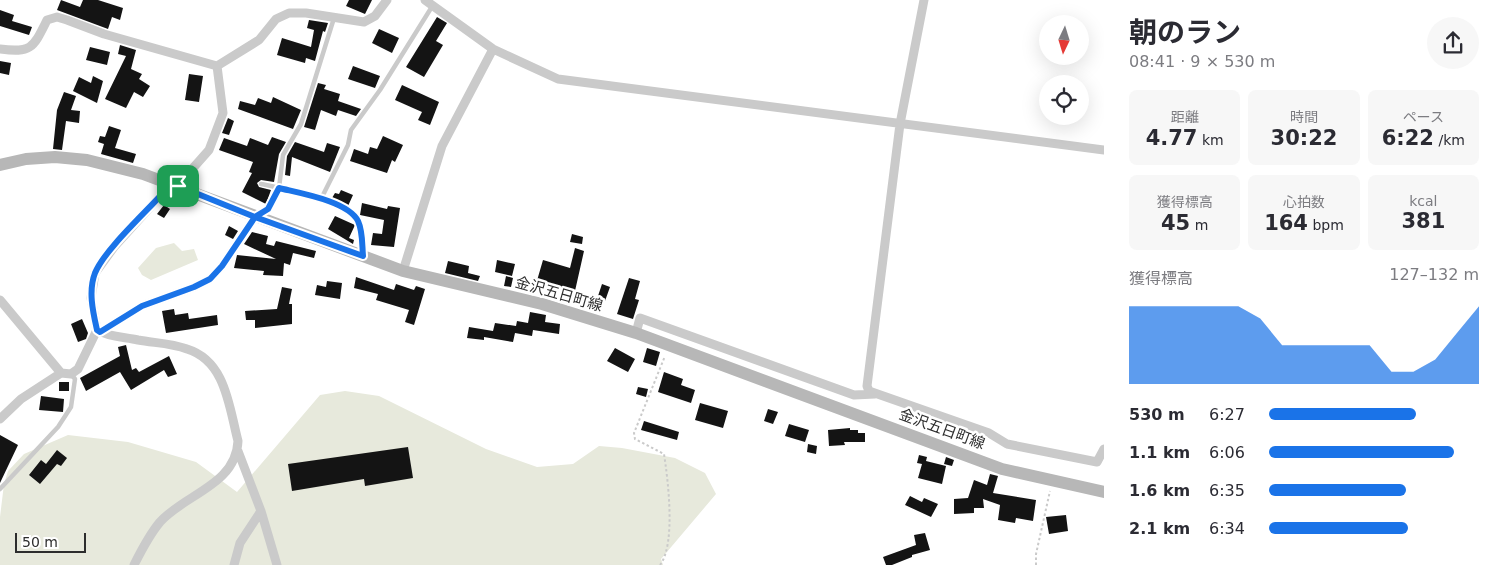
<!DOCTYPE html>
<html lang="ja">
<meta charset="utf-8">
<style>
:root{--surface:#fff;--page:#f7f7f7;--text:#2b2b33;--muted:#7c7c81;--accent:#1a73e8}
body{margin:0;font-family:"DejaVu Sans","Noto Sans JP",sans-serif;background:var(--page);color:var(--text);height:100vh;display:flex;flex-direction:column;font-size:19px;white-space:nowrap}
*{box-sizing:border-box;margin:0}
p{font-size:16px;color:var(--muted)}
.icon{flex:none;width:28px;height:28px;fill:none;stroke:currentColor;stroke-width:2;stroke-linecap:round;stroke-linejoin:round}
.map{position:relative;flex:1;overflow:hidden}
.sheet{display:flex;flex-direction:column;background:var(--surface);width:400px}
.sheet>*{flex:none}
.needle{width:32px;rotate:184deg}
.tools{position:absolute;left:1039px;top:15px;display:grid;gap:10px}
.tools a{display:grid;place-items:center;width:50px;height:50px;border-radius:50%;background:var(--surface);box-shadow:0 5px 20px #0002;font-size:25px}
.scale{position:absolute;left:15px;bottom:12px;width:71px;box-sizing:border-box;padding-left:5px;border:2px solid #2d2d2d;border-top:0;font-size:14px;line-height:18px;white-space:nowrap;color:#2d2d2d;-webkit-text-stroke:4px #fff;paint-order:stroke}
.pin{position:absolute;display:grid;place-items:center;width:42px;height:42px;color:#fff;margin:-21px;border-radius:10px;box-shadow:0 2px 8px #0006}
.round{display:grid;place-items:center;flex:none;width:52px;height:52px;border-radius:26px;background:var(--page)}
.summary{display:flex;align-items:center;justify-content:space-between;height:85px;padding:0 25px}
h1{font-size:28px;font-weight:700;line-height:38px}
.metrics{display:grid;grid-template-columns:repeat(3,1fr);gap:8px;height:85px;padding:5px 25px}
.metrics div{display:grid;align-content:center;border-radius:8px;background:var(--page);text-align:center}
.metrics b{font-size:21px;font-weight:700}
.metrics small{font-size:14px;font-weight:400}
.metrics p{font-size:14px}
.chart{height:140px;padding:10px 25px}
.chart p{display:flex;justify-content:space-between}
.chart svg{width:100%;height:90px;margin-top:5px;fill:var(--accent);opacity:.7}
ul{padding:0 25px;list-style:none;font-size:16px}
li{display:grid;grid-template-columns:80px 60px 1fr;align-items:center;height:38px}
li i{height:12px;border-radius:6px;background:var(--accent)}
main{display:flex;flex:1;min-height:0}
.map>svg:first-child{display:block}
</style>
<main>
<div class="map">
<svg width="1104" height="565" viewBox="0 0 1104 565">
<rect width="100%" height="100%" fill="#fff"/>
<!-- green -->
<path fill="#e7e9dc" d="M174 243 182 251 194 249 198 260 151 280 142 275 138 268 156 248Z
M345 391 379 396 486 449 537 467 573 464 599 446 622 448 675 458 705 473 716 494 661 559 663 565H0V517L4 484 8 471 24 454 68 435 128 442 196 462 237 492 320 395Z"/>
<!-- building -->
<path fill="#141414" d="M61 0 80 7 83 0H98L123 8 120 20 112 17 108 29 57 10Z
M349 0H372L365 14 346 6Z
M0 10 14 15 12 21 32 27 29 35 0 26Z
M437 17 447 23 436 41 443 45 424 77 406 67Z
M309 20 328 23 325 32 323 31 315 61 306 58 305 63 277 55 282 38 311 47 314 30 307 28Z
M379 29 399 38 392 53 372 43Z
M120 45 136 50 131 69 142 74 139 79 150 86 143 97 134 92 126 108 105 99 126 56 118 54Z
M90 47 110 52 107 65 86 60Z
M0 61 11 63 9 75 0 73Z
M353 66 380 76 375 88 348 79Z
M189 74 203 76 199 102 185 100Z
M93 76 103 81 97 103 73 91 79 77 91 83Z
M318 83 326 85 324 89 340 94 338 101 361 109 356 116 338 110 336 116 321 110 315 130 304 127Z
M402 85 439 102 430 125 418 120 422 112 395 100Z
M64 92 76 96 71 110 80 111 79 123 66 121 62 150 53 149 57 110Z
M273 97 301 110 293 129 238 109 240 101 255 105 258 98 271 103Z
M228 118 234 121 229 135 222 133Z
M109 126 121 130 115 148 136 154 133 163 101 154 104 144 98 142 100 136 105 137Z
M383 136 403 145 395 162 392 160 387 173 350 161 354 149 368 154 370 147 377 149Z
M272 137 286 142 279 154 274 182 261 180 257 183 259 187 271 190 266 204 242 192 252 173 249 172 253 162 219 150 224 138 247 146 250 138 268 145Z
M295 142 324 152 327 143 340 147 330 172 292 157 290 176 285 175 287 156Z
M341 190 353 195 348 206 332 198 335 193 339 194Z
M362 203 387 209 388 206 400 208 394 247 371 245 373 233 382 234 384 220 360 215Z
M164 205 170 209 164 218 157 214Z
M335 216 355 225 349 238 354 240 353 244 328 229Z
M229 226 238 231 233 239 225 235Z
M252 232 268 236 266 244 274 246 276 241 316 251 314 258 293 253 290 265 284 263 283 276 263 275 264 271 234 268 237 255 276 259 244 244Z
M572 234 583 237 582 244 570 242Z
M575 248 584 251 575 291 550 285 549 288 536 284 543 260 570 268Z
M497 260 515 264 512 276 495 272Z
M448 261 469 266 468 273 480 276 478 281 445 273Z
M506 276 513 278 511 287 504 286Z
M356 277 394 290 396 284 414 290 416 286 425 289 414 325 405 322 409 310 376 300 378 294 354 288Z
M629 278 640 281 635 299 639 300 633 319 617 314Z
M327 281 342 283 340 299 315 295 317 285 326 287Z
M602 284 610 287 605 301 597 299Z
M282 287 292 289 289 304H292V324L255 328V320H246L245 311 277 309Z
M174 309 175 315 188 313 189 319 217 315 218 325 166 333 162 311Z
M530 312 546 315 545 322 560 324 559 334 533 330 532 336 515 333 513 342 484 337V340L467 338 469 327 493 331 495 323 516 326 517 321 528 323Z
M82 319 88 333 86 339 78 342 71 324Z
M126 345 132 370 136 368 139 372 169 356 177 374 168 377 164 370 131 390 120 372 86 391 80 378 120 356 118 347Z
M615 348 635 359 628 372 607 361Z
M647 348 660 352 656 366 643 362Z
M664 372 683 379 681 385 695 390 691 403 658 392Z
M59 382H69V391H59Z
M638 387 648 389 646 397 636 394Z
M41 396 64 399 63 412 39 410Z
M700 403 728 411 723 428 695 420Z
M768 409 778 412 773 424 764 421Z
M644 421 679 432 677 440 641 430Z
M789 424 809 430 805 442 785 436Z
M850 428V430H858V433H865V442H844L845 445 829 446 828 430Z
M0 435 18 445 0 483Z
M808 444 817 446 816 454 807 452Z
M408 447 413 478 365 486 364 479 292 491 288 464Z
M57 450 67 458 61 466 57 464 40 484 29 475 41 460 46 464Z
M919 455 927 457 926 461 946 466 942 484 918 478 922 464 917 463Z
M946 457 954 460 952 466 944 464Z
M990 474 998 476 993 493 1036 500 1033 521 1016 518 1015 523 998 520 1000 505 983 499 984 508H974V513L954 514V499L968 498 974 480 987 485Z
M910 496 922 502 924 498 938 504 931 517 905 505Z
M1066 515 1068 531 1049 534 1046 517Z
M925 533 930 550 912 555V557L892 565H886L883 557 916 545 914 535Z"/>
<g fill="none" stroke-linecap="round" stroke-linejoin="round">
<!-- path -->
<path stroke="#cacaca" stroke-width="2" stroke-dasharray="2.5 2.5" stroke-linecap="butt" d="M660 565C676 544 668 480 664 454L635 439 634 433 665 356
M1036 565V554L1050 491"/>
<!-- lane -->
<path stroke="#cacaca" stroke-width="4.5" d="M261 184C285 189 345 199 357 221 363 231 362 244 363 255
M321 199 348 145 351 130 380 90 433 5
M258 215 268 209 279 188 283 155 301 124 334 18
M0 489 58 427 71 407 75 379 71 374"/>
<!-- street -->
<path stroke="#cacaca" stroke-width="9" d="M425 0 493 49 558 79 1104 150
M924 0 900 124 867 386 869 391 989 433 1007 444 1097 462 1104 449
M0 49C32 53 33 48 47 20L57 17 67 20 104 34 217 66 259 40 276 19 289 13H306L364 22 375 16 387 0
M178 185 209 150 223 113 217 66
M403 271 442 146 493 49
M0 300 61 373
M97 330C108 337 125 337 138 340 154 343 171 343 187 349 226 361 229 407 238 441 236 485 185 494 160 522 150 534 141 551 134 565
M100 332 142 306 194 287 210 279 222 266 255 217
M636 333 640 318 854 395 875 394
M0 419 21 399 61 373 71 374 78 369 97 330 91 298 95 273 114 247 172 183
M238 451 261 511 277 565
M234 565 240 543 261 511"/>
<!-- secondary -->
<path stroke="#b7b7b7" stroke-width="12" d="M0 165 26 159 55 157 87 160 143 174 403 271 542 304 636 333 1002 469 1104 492"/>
</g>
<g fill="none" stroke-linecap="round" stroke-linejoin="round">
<!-- route casing -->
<g stroke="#fff" stroke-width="10">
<path id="route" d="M178 186 255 217 363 256C362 245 363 232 358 221 348 201 299 193 279 188L268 209 255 217 222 266 210 279 194 287 142 306 100 332 97 330C93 312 88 291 95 273 106 247 152 207 172 183L178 186"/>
</g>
<!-- route -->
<use href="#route" stroke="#1a73e8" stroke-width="6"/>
</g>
<g text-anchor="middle" stroke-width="5" stroke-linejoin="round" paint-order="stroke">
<!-- street labels -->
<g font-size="15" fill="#2d2d2d" stroke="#fff">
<text transform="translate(559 294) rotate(16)" y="5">金沢五日町線</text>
<text transform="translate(942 429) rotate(20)" y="5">金沢五日町線</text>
</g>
</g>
</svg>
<div class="tools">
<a><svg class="needle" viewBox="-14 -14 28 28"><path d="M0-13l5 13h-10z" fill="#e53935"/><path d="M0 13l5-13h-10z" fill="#7c7c81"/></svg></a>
<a><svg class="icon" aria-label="locate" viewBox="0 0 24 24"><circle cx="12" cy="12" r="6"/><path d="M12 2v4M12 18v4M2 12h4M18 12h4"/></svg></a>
</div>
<div class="scale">50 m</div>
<div class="pin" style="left:178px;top:186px;background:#1e9e55"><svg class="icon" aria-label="arrive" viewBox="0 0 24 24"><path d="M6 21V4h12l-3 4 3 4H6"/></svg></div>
</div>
<section class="sheet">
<div class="summary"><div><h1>朝のラン</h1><p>08:41 · 9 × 530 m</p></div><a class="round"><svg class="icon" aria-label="share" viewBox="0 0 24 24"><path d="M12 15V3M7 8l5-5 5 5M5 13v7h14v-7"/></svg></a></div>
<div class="metrics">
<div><p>距離</p><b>4.77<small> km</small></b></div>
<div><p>時間</p><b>30:22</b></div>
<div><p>ペース</p><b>6:22<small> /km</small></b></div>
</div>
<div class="metrics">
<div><p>獲得標高</p><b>45<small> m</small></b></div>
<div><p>心拍数</p><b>164<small> bpm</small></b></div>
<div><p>kcal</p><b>381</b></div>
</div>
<div class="chart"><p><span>獲得標高</span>127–132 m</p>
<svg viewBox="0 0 160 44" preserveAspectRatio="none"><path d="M0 44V6L10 6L20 6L30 6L40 6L50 6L60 12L70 25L80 25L90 25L100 25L110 25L120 38L130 38L140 32L150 19L160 6V44z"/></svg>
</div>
<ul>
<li><b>530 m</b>6:27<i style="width:70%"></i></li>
<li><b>1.1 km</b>6:06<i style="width:88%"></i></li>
<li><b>1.6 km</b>6:35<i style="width:65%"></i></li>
<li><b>2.1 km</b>6:34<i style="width:66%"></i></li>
</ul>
</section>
</main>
